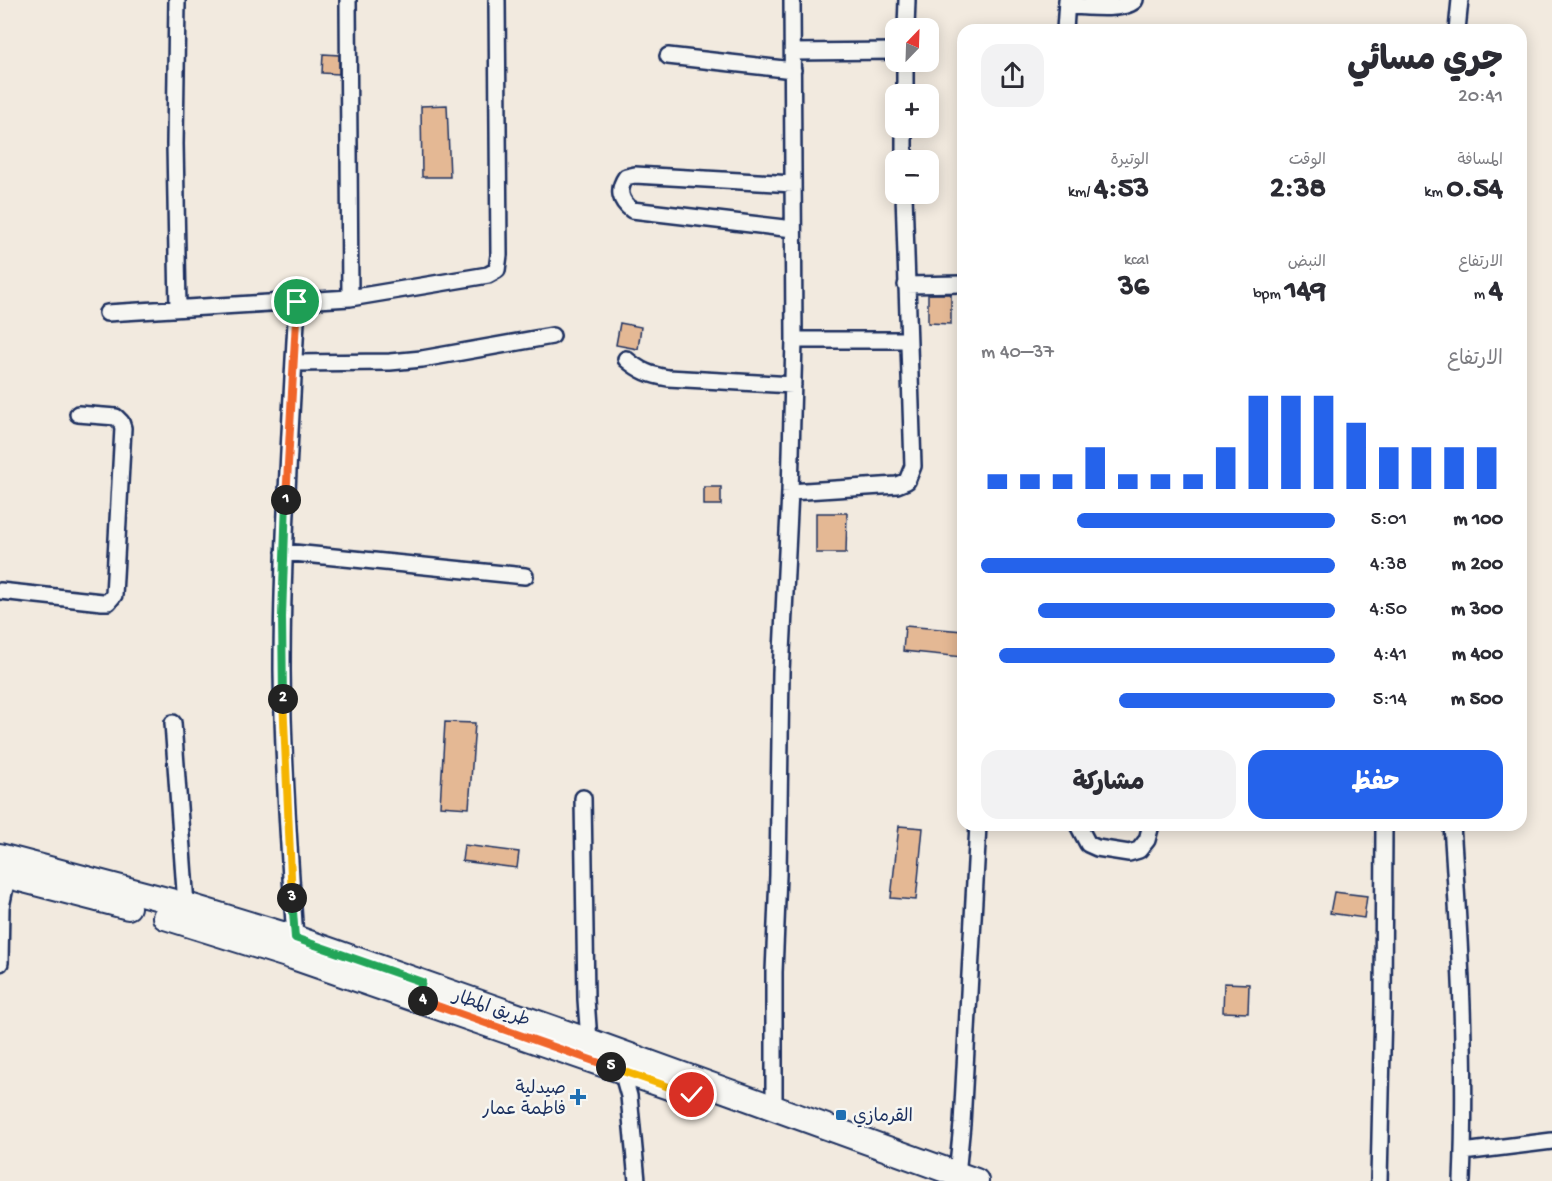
<!DOCTYPE html>
<html lang="ar">
<meta charset="utf-8">
<style>
:root{--surface:#fff;--page:#f2f2f3;--text:#2b2b33;--muted:#7c7c81;--accent:#2563eb}
body{margin:0;font-family:"Gochi Hand","Playpen Sans Arabic",sans-serif;background:var(--page);color:var(--text);direction:rtl;height:100vh;display:flex;flex-direction:column;font-size:22px;white-space:nowrap}
*{box-sizing:border-box;margin:0}
p{font-size:20px;color:var(--muted)}
.icon{flex:none;width:33px;height:33px;fill:none;stroke:currentColor;stroke-width:2;stroke-linecap:round;stroke-linejoin:round}
.map{position:relative;flex:1;overflow:hidden;direction:ltr}
.panel{position:absolute;left:957px;top:24px;width:570px;height:807px;display:flex;flex-direction:column;background:var(--surface);border-radius:18px;box-shadow:0 3px 15px #0003;direction:rtl}
.panel>*{flex:none}
.needle{width:39px;rotate:23deg}
.controls{position:absolute;left:885px;top:18px;display:grid;gap:12px}
.controls a{display:grid;place-items:center;width:54px;height:54px;border-radius:12px;background:var(--surface);box-shadow:0 3px 15px #0003;font-size:30px}
.pin{position:absolute;display:grid;place-items:center;width:51px;height:51px;color:#fff;margin:-26px;border:3px solid #fff;border-radius:50%;box-shadow:0 2px 6px #0007}
.km{position:absolute;width:30px;height:30px;margin:-15px;border-radius:50%;background:#222;color:#fff;font-size:16px;line-height:30px;text-align:center}
.round{display:grid;place-items:center;flex:none;width:63px;height:63px;border-radius:18px;background:var(--page)}
.headline{display:flex;align-items:center;justify-content:space-between;height:102px;padding:0 24px}
h1{font-size:33px;font-weight:800;line-height:45px}
.metrics{display:grid;grid-template-columns:repeat(3,1fr);gap:9px;height:102px;padding:6px 24px}
.metrics div{display:grid;align-content:center}
.metrics b{font-size:30px;font-weight:800}
.metrics small{font-size:16px;font-weight:400}
.metrics p{font-size:16px}
.chart{height:168px;padding:12px 24px}
.chart p{display:flex;justify-content:space-between}
.chart svg{width:100%;height:108px;margin-top:6px;stroke:var(--accent);stroke-width:6}
.cta{display:flex;gap:12px;margin-top:auto;padding:12px 24px}
.cta a{flex:1;height:69px;border-radius:18px;background:var(--accent);color:#fff;font-size:24px;font-weight:800;line-height:69px;text-align:center}
.cta a+a{background:var(--page);color:var(--text)}
ul{padding:0 24px;list-style:none;font-size:20px}
li{display:grid;grid-template-columns:96px 72px 1fr;align-items:center;height:45px}
li i{height:15px;border-radius:8px;background:var(--accent)}
.map>svg:first-child{display:block}
</style>
<div class="map">
<svg width="1552" height="1181" viewBox="0 0 1552 1181">
<rect width="100%" height="100%" fill="#f2eadf"/>
<filter id="ink" filterUnits="userSpaceOnUse"><feTurbulence type="fractalNoise" baseFrequency=".0167" numOctaves="2"/><feDisplacementMap in="SourceGraphic" scale="12" xChannelSelector="R" yChannelSelector="G"/><feConvolveMatrix kernelMatrix="1 2 1 2 8 2 1 2 1" color-interpolation-filters="sRGB"/></filter>
<g filter="url(#ink)">
<!-- building -->
<path fill="#e4b894" stroke="#1b2f5e" stroke-width="1.5" d="M323 54 339 55V74L322 73Z
M447 105 450 177H422L421 106Z
M928 294H951V324L928 323Z
M620 323 641 327 638 349 616 345Z
M704 487H721V505H704Z
M816 513H847L846 553H816Z
M905 626 963 631V657L903 651Z
M445 722 475 723 469 808 440 806Z
M899 826 923 828 916 900 891 898Z
M464 845 519 852 517 868 462 861Z
M1334 892 1367 896 1364 918 1330 913Z
M1224 983 1249 984 1248 1013 1223 1012Z"/>
<g fill="none" stroke-linecap="round" stroke-linejoin="round">
<!-- street casing -->
<g stroke="#1b2f5e" stroke-width="20">
<path id="street" d="M177 0 175 144 178 309
M348 0 350 298
M1067 6C1083 6 1125 12 1135 0
M906 28 907 0
M1065 30 1067 0
M1457 30 1460 0
M793 52 896 51
M668 56 793 70
M905 94V62
M904 160V128
M793 184 635 175 626 177C617 190 620 201 632 210L793 229
M906 285 963 284
M107 313 350 298 488 275 497 270 499 255 497 0
M794 340H908
M626 359C640 371 650 375 668 378L793 385
M294 363 390 362 422 359 552 336
M790 492 897 485 907 481 913 466 904 194
M284 552 525 576
M0 591 102 602H108L114 595 123 428 121 422 116 417 78 414
M173 723 186 905 183 912
M583 798 586 999 589 1041
M1078 825 1088 844 1097 848 1129 853 1139 850 1147 840 1151 825
M1452 825C1460 944 1467 1062 1462 1181
M295 938C289 849 283 759 282 670 282 547 291 424 297 302
M0 963 1 907 9 868
M622 1071 629 1096 637 1181
M774 1107V972L778 875 781 672 790 492 794 340 792 0
M1463 1152 1552 1141
M957 1175 962 1124 978 825
M1379 1181 1383 1007 1384 825"/>
</g>
<!-- primary casing -->
<g stroke="#1b2f5e" stroke-width="28">
<path id="primary" d="M0 856 186 905 295 938 589 1041 976 1181
M0 874 128 907
M165 917 293 957 686 1093"/>
</g>
<!-- street -->
<use href="#street" stroke="#f6f6f2" stroke-width="15"/>
<!-- primary -->
<use href="#primary" stroke="#f6f6f2" stroke-width="24"/>
</g>
</g>
<g fill="none" stroke-linecap="round" stroke-linejoin="round" filter="url(#ink)">
<!-- split-1 casing -->
<g stroke="#fff" stroke-width="12">
<path id="split-1" d="M286 500 297 302"/>
</g>
<!-- split-2 casing -->
<g stroke="#fff" stroke-width="12">
<path id="split-2" d="M283 699 282 617 286 500"/>
</g>
<!-- split-3 casing -->
<g stroke="#fff" stroke-width="12">
<path id="split-3" d="M283 699 292 898"/>
</g>
<!-- split-4 casing -->
<g stroke="#fff" stroke-width="12">
<path id="split-4" d="M292 898 295 938 422 982 417 999 423 1001"/>
</g>
<!-- split-5 casing -->
<g stroke="#fff" stroke-width="12">
<path id="split-5" d="M423 1001 611 1067"/>
</g>
<!-- split-6 casing -->
<g stroke="#fff" stroke-width="12">
<path id="split-6" d="M611 1067 692 1095"/>
</g>
<!-- split-1 -->
<use href="#split-1" stroke="#f0652b" stroke-width="8"/>
<!-- split-2 -->
<use href="#split-2" stroke="#22a559" stroke-width="8"/>
<!-- split-3 -->
<use href="#split-3" stroke="#f5b400" stroke-width="8"/>
<!-- split-4 -->
<use href="#split-4" stroke="#22a559" stroke-width="8"/>
<!-- split-5 -->
<use href="#split-5" stroke="#f0652b" stroke-width="8"/>
<!-- split-6 -->
<use href="#split-6" stroke="#f5b400" stroke-width="8"/>
</g>
<!-- markers -->
<g fill="#1f6fb2" stroke="#f6f6f2" stroke-width="2">
<path d="M575 1088h6v6h6v6h-6v6h-6v-6h-6v-6h6z"/>
<rect x="835" y="1109" width="12" height="12" rx="3"/>
</g>
<g text-anchor="middle" stroke-width="5" stroke-linejoin="round" paint-order="stroke">
<!-- street labels -->
<g font-size="18" fill="#1b2f5e" stroke="#f6f6f2">
<text transform="translate(492 1007) rotate(19)" y="6">طريق المطار</text>
</g>
<!-- poi labels -->
<g font-size="18" fill="#1b2f5e" stroke="#f6f6f2" text-anchor="end">
<text x="566" y="1093">صيدلية<tspan x="566" dy="21">فاطمة عمار</tspan></text>
<text x="853" y="1121" text-anchor="start">القرمازي</text>
</g>
</g>
</svg>
<div class="controls">
<a><svg class="needle" viewBox="-14 -14 28 28"><path d="M0-13l5 13h-10z" fill="#e53935"/><path d="M0 13l5-13h-10z" fill="#7c7c81"/></svg></a>
<a>+</a>
<a>−</a>
</div>
<div class="pin" style="left:297px;top:302px;background:#1e9e55"><svg class="icon" aria-label="arrive" viewBox="0 0 24 24"><path d="M6 21V4h12l-3 4 3 4H6"/></svg></div>
<div class="pin" style="left:692px;top:1095px;background:#d93025"><svg class="icon" aria-label="check" viewBox="0 0 24 24"><path d="M5 12l5 5 9-10"/></svg></div>
<b class="km" style="left:286px;top:500px">1</b>
<b class="km" style="left:283px;top:699px">2</b>
<b class="km" style="left:292px;top:898px">3</b>
<b class="km" style="left:423px;top:1001px">4</b>
<b class="km" style="left:611px;top:1067px">5</b>
<section class="panel">
<div class="headline"><div><h1>جري مسائي</h1><p>20:41</p></div><a class="round"><svg class="icon" aria-label="share" viewBox="0 0 24 24"><path d="M12 15V3M7 8l5-5 5 5M5 13v7h14v-7"/></svg></a></div>
<div class="metrics">
<div><p>المسافة</p><b>0.54<small> km</small></b></div>
<div><p>الوقت</p><b>2:38</b></div>
<div><p>الوتيرة</p><b>4:53<small> /km</small></b></div>
</div>
<div class="metrics">
<div><p>الارتفاع</p><b>4<small> m</small></b></div>
<div><p>النبض</p><b>149<small> bpm</small></b></div>
<div><p>kcal</p><b>36</b></div>
</div>
<div class="chart"><p><span>الارتفاع</span>37–40 m</p>
<svg viewBox="0 0 160 44" preserveAspectRatio="none"><path d="M5 44V38M15 44V38M25 44V38M35 44V27M45 44V38M55 44V38M65 44V38M75 44V27M85 44V6M95 44V6M105 44V6M115 44V17M125 44V27M135 44V27M145 44V27M155 44V27"/></svg>
</div>
<ul>
<li><b>100 m</b>5:01<i style="width:73%"></i></li>
<li><b>200 m</b>4:38<i style="width:100%"></i></li>
<li><b>300 m</b>4:50<i style="width:84%"></i></li>
<li><b>400 m</b>4:41<i style="width:95%"></i></li>
<li><b>500 m</b>5:14<i style="width:61%"></i></li>
</ul>
<div class="cta"><a>حفظ</a><a>مشاركة</a></div>
</section>
</div>
